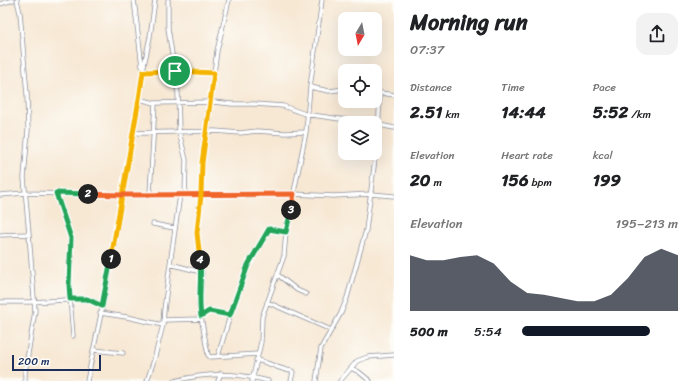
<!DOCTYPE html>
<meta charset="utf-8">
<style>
:root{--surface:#fff;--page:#f2f2f2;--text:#202124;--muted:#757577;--accent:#111827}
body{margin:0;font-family:Sriracha,sans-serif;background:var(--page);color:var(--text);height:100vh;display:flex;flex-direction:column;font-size:15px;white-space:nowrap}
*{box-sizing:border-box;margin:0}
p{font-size:13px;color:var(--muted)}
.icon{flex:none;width:22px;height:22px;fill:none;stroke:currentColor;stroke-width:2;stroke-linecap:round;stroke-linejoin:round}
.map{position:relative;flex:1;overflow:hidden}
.drawer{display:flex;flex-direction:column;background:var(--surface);width:300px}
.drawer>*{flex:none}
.needle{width:26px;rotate:190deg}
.fabs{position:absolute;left:338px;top:12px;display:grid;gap:8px}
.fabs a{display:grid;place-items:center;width:44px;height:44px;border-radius:8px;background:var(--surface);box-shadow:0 4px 16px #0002;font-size:20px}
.scale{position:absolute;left:12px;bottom:10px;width:89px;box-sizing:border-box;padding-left:4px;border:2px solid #1b2f5e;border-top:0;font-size:11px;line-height:14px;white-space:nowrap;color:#1b2f5e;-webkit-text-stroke:3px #fdfcf7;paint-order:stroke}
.pin{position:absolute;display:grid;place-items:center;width:34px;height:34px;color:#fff;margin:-17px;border:2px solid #fff;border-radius:50%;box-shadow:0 1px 4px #0007}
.km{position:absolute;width:20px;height:20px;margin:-10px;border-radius:50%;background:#222;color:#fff;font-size:11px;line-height:20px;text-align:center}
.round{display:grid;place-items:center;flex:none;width:42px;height:42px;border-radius:12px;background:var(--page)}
.overview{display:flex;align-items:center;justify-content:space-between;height:68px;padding:0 16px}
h1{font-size:22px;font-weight:800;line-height:30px}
.stats{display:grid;grid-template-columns:repeat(3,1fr);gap:6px;height:68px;padding:4px 16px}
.stats div{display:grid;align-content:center}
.stats b{font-size:17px;font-weight:800}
.stats small{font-size:11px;font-weight:400}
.stats p{font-size:11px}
.chart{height:112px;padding:8px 16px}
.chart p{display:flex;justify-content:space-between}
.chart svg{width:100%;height:72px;margin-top:4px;fill:var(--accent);opacity:.7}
ul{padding:0 16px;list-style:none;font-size:13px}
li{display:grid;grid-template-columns:64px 48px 1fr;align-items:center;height:30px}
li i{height:10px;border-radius:5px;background:var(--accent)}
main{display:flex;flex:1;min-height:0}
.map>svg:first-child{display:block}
</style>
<main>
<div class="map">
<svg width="394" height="381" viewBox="0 0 394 381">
<rect width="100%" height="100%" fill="#fdfcf7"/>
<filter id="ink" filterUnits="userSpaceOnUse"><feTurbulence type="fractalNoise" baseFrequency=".025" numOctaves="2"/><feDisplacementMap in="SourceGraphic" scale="8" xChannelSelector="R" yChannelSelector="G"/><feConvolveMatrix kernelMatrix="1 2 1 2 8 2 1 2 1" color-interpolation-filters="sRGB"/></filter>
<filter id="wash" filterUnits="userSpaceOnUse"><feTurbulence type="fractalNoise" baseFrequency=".012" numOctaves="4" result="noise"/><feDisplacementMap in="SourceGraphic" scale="16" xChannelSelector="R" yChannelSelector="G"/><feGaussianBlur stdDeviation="0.9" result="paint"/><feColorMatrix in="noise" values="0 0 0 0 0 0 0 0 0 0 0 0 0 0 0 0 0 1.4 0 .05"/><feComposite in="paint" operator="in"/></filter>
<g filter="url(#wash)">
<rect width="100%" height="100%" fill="#f7e8d4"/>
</g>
<g filter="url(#ink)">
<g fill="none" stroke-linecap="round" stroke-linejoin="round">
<!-- minor casing -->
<g stroke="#898c99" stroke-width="5">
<path id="minor" d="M17 0 20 13 27 94 28 130 24 178 29 234
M134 0 142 66
M168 0V28L178 93 179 132 186 160 185 195
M229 0 217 51 210 103 202 163 201 195 197 233 202 273 199 306 208 355 210 357 258 354
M0 4 13 0
M143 72 175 71 214 73
M310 87 329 91 345 89
M375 92 394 95
M139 99 155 103 214 102 232 104H254L283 106 305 114 368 123
M375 124 394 128
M133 133 215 131 240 133 257 131 285 133 306 132
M56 193 71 238 69 284 73 336
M150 194 155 103
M0 195 25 193 122 195 294 194 334 196 371 194 394 196
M153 224 174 228
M0 235 29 234 35 311 25 372V381
M170 264 201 272
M278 275 297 290 306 294
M0 302H31L83 299 90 300 102 305
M267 302 331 330
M100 313 127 317 163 325
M201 316 209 311 230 315
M163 320 201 319
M93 350 123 353
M218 356 232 309 240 288 248 265 269 229 286 232
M256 360C269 362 279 370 292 371L293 372 291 381
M351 368 359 372 370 381
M87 381 107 285 139 99 143 70 150 37 155 0
M147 381 154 360 163 325 164 310 170 264 180 195
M175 381C207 372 236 372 268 381
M218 381 221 373
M252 381 261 342 262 317 284 256 286 232 306 132 310 87 322 0
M316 381 321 348 341 313 347 298 366 230 378 135 380 93
M340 381 357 361 368 357 394 355"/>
</g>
<!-- minor -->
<use href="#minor" stroke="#fff" stroke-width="3.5"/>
</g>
</g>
<g fill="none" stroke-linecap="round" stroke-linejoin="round" filter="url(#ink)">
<!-- split-1 casing -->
<g stroke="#fff" stroke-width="8">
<path id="split-1" d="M111 259 139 99 143 72 175 71"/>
</g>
<!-- split-2 casing -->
<g stroke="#fff" stroke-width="8">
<path id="split-2" d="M88 194 56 193 71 238 69 284 70 299H87L102 306 111 259"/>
</g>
<!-- split-3 casing -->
<g stroke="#fff" stroke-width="8">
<path id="split-3" d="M88 194 122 195 294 194 291 210"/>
</g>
<!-- split-4 casing -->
<g stroke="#fff" stroke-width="8">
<path id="split-4" d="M200 260C202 279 198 298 201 316L209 311 230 315 248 265 269 229 286 232 291 210"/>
</g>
<!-- split-5 casing -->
<g stroke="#fff" stroke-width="8">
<path id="split-5" d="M175 71 214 73 202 163 201 195 197 233 200 260"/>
</g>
<!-- split-1 -->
<use href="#split-1" stroke="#f5b400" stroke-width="5"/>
<!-- split-2 -->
<use href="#split-2" stroke="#22a559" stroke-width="5"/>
<!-- split-3 -->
<use href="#split-3" stroke="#f0652b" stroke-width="5"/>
<!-- split-4 -->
<use href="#split-4" stroke="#22a559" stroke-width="5"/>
<!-- split-5 -->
<use href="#split-5" stroke="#f5b400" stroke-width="5"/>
</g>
</svg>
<div class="fabs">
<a><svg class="needle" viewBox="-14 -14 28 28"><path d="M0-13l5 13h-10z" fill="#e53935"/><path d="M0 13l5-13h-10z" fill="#757577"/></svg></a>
<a><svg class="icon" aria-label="locate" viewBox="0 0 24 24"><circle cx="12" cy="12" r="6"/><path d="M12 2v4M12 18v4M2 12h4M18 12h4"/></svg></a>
<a><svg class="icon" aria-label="layers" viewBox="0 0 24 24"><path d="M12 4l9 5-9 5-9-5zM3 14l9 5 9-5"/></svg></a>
</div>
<div class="scale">200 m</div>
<div class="pin" style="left:175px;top:71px;background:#1e9e55"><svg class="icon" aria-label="arrive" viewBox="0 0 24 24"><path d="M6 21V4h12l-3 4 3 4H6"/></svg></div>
<b class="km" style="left:111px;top:259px">1</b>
<b class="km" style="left:88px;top:194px">2</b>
<b class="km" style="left:291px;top:210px">3</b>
<b class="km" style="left:200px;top:260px">4</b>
</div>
<section class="drawer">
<div class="overview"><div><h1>Morning run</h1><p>07:37</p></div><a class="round"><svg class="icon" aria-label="share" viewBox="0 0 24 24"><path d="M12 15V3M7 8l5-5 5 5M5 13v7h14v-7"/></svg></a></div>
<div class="stats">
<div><p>Distance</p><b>2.51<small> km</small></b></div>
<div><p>Time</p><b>14:44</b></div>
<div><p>Pace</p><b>5:52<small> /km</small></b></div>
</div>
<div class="stats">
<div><p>Elevation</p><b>20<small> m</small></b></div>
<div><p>Heart rate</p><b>156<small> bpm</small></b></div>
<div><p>kcal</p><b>199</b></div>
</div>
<div class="chart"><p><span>Elevation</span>195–213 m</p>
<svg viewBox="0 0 160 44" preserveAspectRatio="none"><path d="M0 44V10L10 13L20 13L30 11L40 10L50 15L60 26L70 33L80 34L90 36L100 38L110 38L120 34L130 24L140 11L150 6L160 10V44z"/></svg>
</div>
<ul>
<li><b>500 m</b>5:54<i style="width:82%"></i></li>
</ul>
</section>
</main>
